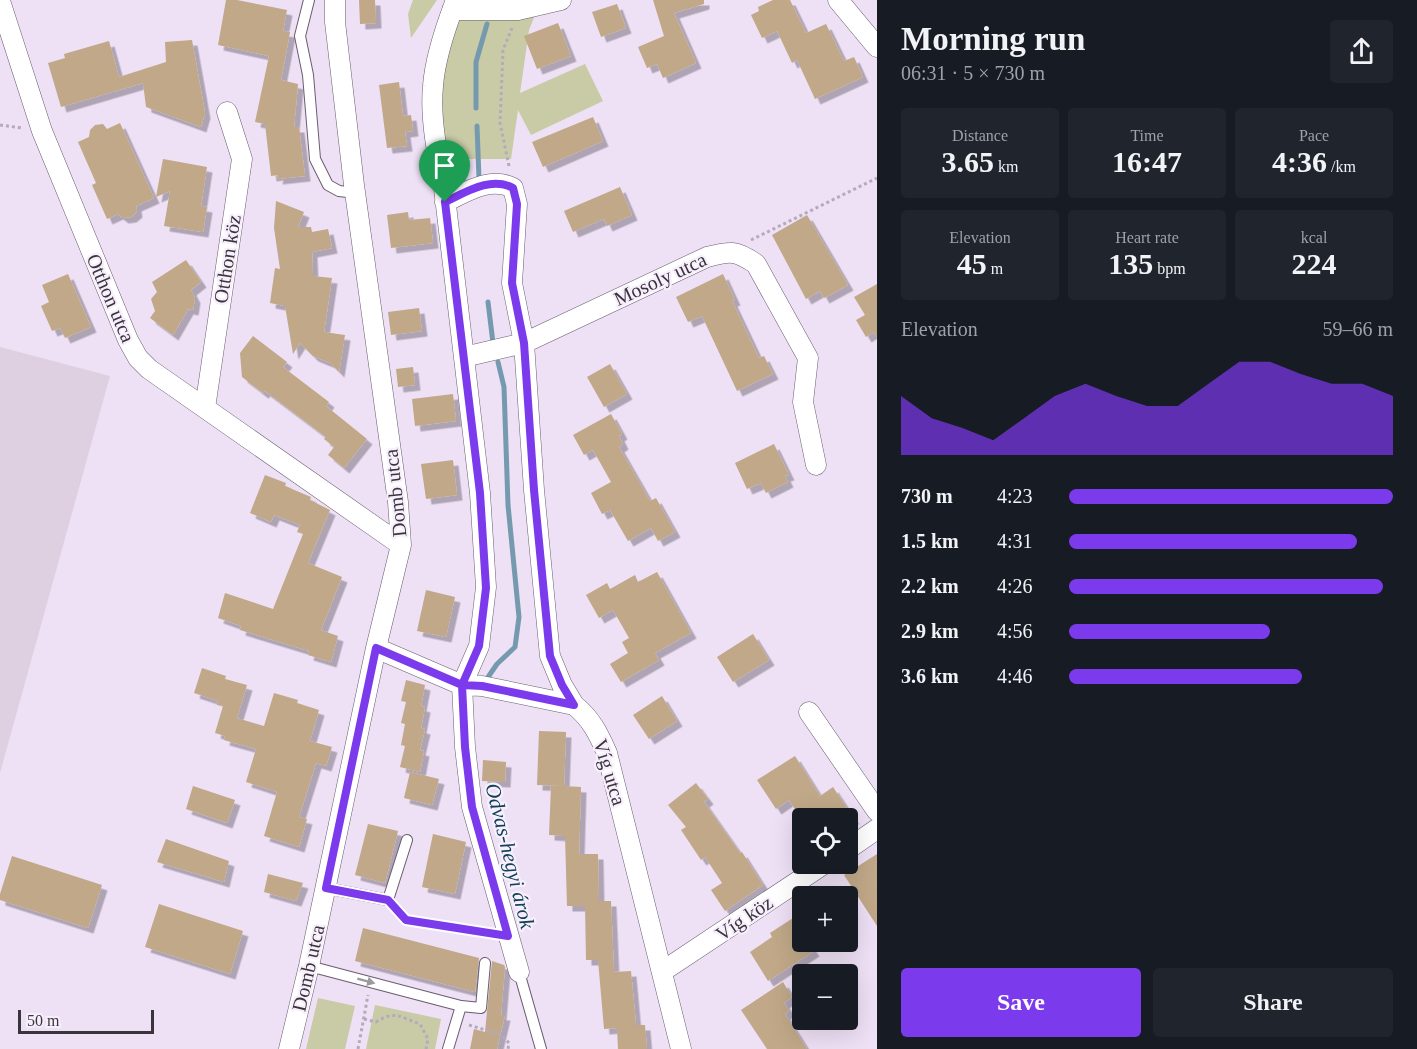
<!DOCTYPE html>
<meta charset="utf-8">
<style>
:root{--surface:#171b24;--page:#20242c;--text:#f1f3f6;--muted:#9ea1a6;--accent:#7c3aed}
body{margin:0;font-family:Georgia,serif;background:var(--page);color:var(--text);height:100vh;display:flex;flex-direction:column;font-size:22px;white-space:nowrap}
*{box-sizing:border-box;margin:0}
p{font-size:20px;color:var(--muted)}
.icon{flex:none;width:33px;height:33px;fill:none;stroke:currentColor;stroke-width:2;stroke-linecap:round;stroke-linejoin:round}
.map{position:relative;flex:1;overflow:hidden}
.drawer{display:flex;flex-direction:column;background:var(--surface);width:540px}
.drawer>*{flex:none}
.tools{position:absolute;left:792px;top:808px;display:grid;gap:12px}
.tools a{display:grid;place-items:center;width:66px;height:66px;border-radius:6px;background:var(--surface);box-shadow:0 6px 24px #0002;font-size:30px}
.scale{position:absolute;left:18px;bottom:15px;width:136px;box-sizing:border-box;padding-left:6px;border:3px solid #3a353d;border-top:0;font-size:16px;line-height:21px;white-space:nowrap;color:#3a353d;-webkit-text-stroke:4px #f8effc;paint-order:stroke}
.pin{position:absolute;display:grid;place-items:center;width:51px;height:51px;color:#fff;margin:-62px -26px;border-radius:50% 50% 50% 0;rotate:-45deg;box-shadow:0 0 6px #0007}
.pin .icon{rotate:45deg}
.round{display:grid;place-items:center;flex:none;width:63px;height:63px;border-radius:6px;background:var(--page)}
.overview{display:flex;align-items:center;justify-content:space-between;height:102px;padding:0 24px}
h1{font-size:33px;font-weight:600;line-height:45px}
.figures{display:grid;grid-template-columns:repeat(3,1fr);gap:9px;height:102px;padding:6px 24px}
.figures div{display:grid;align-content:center;border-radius:6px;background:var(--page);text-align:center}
.figures b{font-size:30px;font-weight:600}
.figures small{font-size:16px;font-weight:400}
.figures p{font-size:16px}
.chart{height:168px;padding:12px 24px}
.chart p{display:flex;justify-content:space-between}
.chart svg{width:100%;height:108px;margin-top:6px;fill:var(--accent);opacity:.7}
.cta{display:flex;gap:12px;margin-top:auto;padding:12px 24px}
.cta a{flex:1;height:69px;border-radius:6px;background:var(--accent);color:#fff;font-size:24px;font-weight:600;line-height:69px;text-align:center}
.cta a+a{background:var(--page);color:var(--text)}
ul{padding:0 24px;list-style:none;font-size:20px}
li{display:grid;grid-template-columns:96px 72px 1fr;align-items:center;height:45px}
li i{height:15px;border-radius:8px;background:var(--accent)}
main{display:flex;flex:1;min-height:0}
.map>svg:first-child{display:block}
</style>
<main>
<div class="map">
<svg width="877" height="1049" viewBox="0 0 877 1049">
<defs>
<filter id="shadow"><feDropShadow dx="5.5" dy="5.5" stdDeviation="0" flood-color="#0004"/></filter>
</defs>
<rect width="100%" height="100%" fill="#eee0f5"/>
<!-- education -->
<path fill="#dfd0e1" d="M0 347 110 376 0 773Z"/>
<!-- green -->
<path fill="#c8cba5" d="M413 0H437L411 38 408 14Z
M456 0H541L529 30 520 93 585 64 603 101 531 135 518 110 511 159H438L434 120Z
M318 998 355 1006 345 1049H306Z
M375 1005 441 1019 435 1049H366Z"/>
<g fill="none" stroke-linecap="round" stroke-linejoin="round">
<!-- stream -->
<path stroke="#7599af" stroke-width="5" d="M476 108V62L487 24
M477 126 479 179
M488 302 493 343
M484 683 497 664 515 647 519 617 508 505 504 387 498 362"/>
</g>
<!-- building -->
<path fill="#c0a888" filter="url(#shadow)" d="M226 0H237L287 10 283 31 290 32 281 80 298 84 294 127H299L305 176 277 179 278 175 271 176 265 124 255 122 269 56 218 45Z
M359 0H375L376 23 360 24Z
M653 0H704V4L674 13 696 63 663 78 657 64 647 68 638 47 664 36Z
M773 0H790L806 33 826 24 844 61 854 57 863 77 815 99 797 60 792 63 777 31 762 38 751 15 759 11 758 7Z
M617 4 626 28 601 37 592 12Z
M558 23 571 56 537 69 524 36Z
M192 40 205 113 201 127 146 107 143 83 61 107 48 63 65 58 64 54 109 41 119 77 166 62 165 42Z
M399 82 403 116 411 115 413 131 405 132 407 146 387 148 379 85Z
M593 117 603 141 543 167 532 142Z
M120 123 154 198 136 206 137 212 131 217 123 218 118 214 107 219 92 185 96 183 78 142 89 137 90 130 95 125 103 124 107 129Z
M163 159 207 167 201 206 207 207 203 232 164 226 170 191 156 197Z
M620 187 632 215 607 226 604 219 573 232 564 211Z
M276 201 304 212 298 227H311L312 232 328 229 332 248 312 252 313 276 332 278 324 332 345 335 339 372 330 363 313 356 300 343 293 354 285 306 270 303 275 268 280 269 274 228Z
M408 212 409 220 430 218 433 243 391 248 387 215Z
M807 215 848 285 824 298 820 291 806 299 772 235Z
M186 260 201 282 191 290 195 298 193 310 188 309 173 335 150 318 155 311 151 299 157 292 152 282Z
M68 274 91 327 65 338 60 328 52 331 41 306 49 302 42 285Z
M723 274 735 300 732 301 759 358 764 356 773 374 737 391 702 316 688 322 676 297Z
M877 284V337L874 332 866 337 856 320 865 315 854 297Z
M419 308 422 331 391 335 388 312Z
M253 336 287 362 283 367 329 402 326 406 367 439 344 468 328 455 334 447 324 439 326 437 265 391 263 393 242 377 240 353Z
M610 364 627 394 604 407 587 377Z
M413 367 415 385 398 387 396 369Z
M453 394 456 421 415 426 412 399Z
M611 414 622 434 619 436 623 444 619 447 650 501 656 498 675 532 658 541 651 528 628 541 610 510 602 514 591 493 611 482 593 450 584 455 573 435Z
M774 444 789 475 785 476 788 482 766 493 761 483 747 489 735 463Z
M453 460 457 495 426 499 421 464Z
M265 475 286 483 285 486 311 497 310 500 330 510 308 563 342 577 321 630 338 636 331 662 308 655 309 651 240 630 241 626 218 618 225 593 273 609 303 534 297 532 300 525 274 515 271 522 250 513Z
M657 572 691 633 655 653 659 660 621 682 610 664 628 653 622 642 629 638 613 610 599 618 586 595 607 583 610 589 635 575 638 582Z
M426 590 455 597 446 637 417 631Z
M753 634 769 660 733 682 717 657Z
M202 668 226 676 225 679 247 685 237 718 264 726 274 693 298 700 297 703 319 710 310 741 332 747 326 766 316 763 299 817 307 819 299 847 264 836 277 792 246 782 256 749 224 740 225 736 215 733 223 706 217 705 218 701 194 693Z
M406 680 425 685 421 706 425 707 421 728 425 729 420 750 424 751 420 772 400 767 405 746 401 745 405 724 401 723 406 702 401 701Z
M662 696 677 721 649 739 633 715Z
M539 731 566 732 564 786 581 787 579 854H598L599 901H611L614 972 631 971 636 1025H645L647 1049H618L617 1028 604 1029 598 960H586L585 906H567L565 836 549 835 551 786H564L537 785Z
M795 756 820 796 833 787 854 819H801L789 800 776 809 757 780Z
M483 760 506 762 505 782 482 781Z
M410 772 439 779 432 805 404 798Z
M696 783 708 799 704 802 740 853 742 852 763 885 725 911 711 890 722 883 705 857 701 860 681 830 686 827 668 805Z
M193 786 235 800 227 823 186 809Z
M368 824 398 831 385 883 355 875Z
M433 834 466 842 455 894 422 887Z
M166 839 229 861 224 882 157 862Z
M877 854V926L844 875Z
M12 856 102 885 88 928 0 900V894Z
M268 874 303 883 296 901 264 892Z
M159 904 243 931 230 974 145 947Z
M793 918 795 922 802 918V942H808L814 951 768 981 750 952 772 937 770 933Z
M363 928 479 958 475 992 355 961Z
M492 961 504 965 505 967 501 1015H505L497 1049H470L474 1029 485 1032Z
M783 982 792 997 784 1003 789 1011 785 1014 807 1049H767L741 1010Z"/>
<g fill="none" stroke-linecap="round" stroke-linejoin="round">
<!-- service casing -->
<g stroke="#695d6f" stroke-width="12">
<path id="service" d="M309 0 300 36 308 75 315 159 328 185 339 191 356 193
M326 888 388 900 407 840
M309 966 461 1006 448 1049
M519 972 541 1049
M461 1006 481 1008 485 963"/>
</g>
<!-- minor casing -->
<g stroke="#695d6f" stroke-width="21">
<path id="minor" d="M456 0C446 26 435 58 433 86 430 116 436 150 443 180L480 493 486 587 479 646 462 685 465 747 472 807 519 972
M838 0 877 47
M0 1 42 131 128 340 138 358 149 369 401 545
M452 10H518L561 0
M445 202C466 192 491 176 513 188L517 204 512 283 524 343 534 490 550 656 562 685 574 705
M464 357 524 343 707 257C730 251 736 250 756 264L808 358 803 402 816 465
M205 408 242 159 227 112
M376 648 462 685 482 686 574 705C591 718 599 735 607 753L681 1049
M809 712 877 811
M848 849 877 829
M663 971 824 864
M289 1049 309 966 376 648 401 545 398 502 354 185 335 22V0"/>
</g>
<!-- path -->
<path stroke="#b5aabb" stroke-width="3" stroke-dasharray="3 3" stroke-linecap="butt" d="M0 125 22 128
M509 166 500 123 503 50 512 28
M751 240 877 178
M397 911 406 920 488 933
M364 1019 376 1022C395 1010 400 1017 420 1024L428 1039 426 1049
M469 1025 502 1035 509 1043 508 1049
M358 1049 368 995"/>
<!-- service -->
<use href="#service" stroke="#fff" stroke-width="10"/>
<!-- minor -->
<use href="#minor" stroke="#fff" stroke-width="20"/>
</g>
<!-- one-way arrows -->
<defs><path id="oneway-solid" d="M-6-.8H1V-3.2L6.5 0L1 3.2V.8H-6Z" transform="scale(1.5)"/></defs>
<use fill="#9c9a9e" href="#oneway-solid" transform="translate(366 981) rotate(15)"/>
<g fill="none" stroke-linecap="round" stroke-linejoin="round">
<!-- route casing -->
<g stroke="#fff" stroke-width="12">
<path id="route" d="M445 202 480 493 486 588 479 646 462 685 376 648 326 888 388 900 406 920 508 936 472 807 465 747 462 685 482 686 574 705 562 685 550 656 534 490 524 343 512 283 517 204 513 188C491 176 466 192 445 202"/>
</g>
<!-- route -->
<use href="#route" stroke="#7c3aed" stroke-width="8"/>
</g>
<g text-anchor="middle" stroke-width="4.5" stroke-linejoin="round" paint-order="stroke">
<!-- street labels -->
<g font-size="20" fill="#3a353d" stroke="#f8effc">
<text transform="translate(227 259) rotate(-81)" y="7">Otthon köz</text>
<text transform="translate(660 279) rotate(-25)" y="7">Mosoly utca</text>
<text transform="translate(111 298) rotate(67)" y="7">Otthon utca</text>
<text transform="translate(395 493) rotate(-96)" y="7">Domb utca</text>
<text transform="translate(610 772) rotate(73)" y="7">Víg utca</text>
<text transform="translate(744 918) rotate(-34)" y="7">Víg köz</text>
<text transform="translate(308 968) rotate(-77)" y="7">Domb utca</text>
</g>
<!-- water labels -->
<g font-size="21" font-style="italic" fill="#114059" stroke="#f8effc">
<text transform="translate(510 856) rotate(76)" y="7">Odvas-hegyi árok</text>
</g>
</g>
</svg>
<div class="tools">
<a><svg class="icon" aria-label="locate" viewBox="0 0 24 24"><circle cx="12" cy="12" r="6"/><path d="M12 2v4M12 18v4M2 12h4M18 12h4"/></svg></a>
<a>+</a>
<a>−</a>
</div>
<div class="scale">50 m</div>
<div class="pin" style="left:445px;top:202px;background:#1e9e55"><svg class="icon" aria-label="arrive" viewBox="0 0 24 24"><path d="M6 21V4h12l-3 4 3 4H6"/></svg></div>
</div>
<section class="drawer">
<div class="overview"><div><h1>Morning run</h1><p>06:31 · 5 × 730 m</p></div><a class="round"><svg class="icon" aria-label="share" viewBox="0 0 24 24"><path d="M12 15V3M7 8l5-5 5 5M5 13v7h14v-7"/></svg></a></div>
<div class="figures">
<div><p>Distance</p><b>3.65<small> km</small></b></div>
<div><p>Time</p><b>16:47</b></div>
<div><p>Pace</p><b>4:36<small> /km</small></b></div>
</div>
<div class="figures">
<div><p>Elevation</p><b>45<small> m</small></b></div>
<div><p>Heart rate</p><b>135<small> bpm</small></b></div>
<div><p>kcal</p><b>224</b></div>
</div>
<div class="chart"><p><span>Elevation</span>59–66 m</p>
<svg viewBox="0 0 160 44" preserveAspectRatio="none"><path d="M0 44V20L10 29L20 33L30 38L40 29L50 20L60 15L70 20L80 24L90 24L100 15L110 6L120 6L130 11L140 15L150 15L160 20V44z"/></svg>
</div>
<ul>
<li><b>730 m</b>4:23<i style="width:100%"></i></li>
<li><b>1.5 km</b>4:31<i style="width:89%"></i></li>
<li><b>2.2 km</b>4:26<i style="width:97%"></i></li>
<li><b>2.9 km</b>4:56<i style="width:62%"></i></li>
<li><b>3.6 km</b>4:46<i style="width:72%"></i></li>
</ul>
<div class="cta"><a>Save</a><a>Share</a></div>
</section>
</main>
